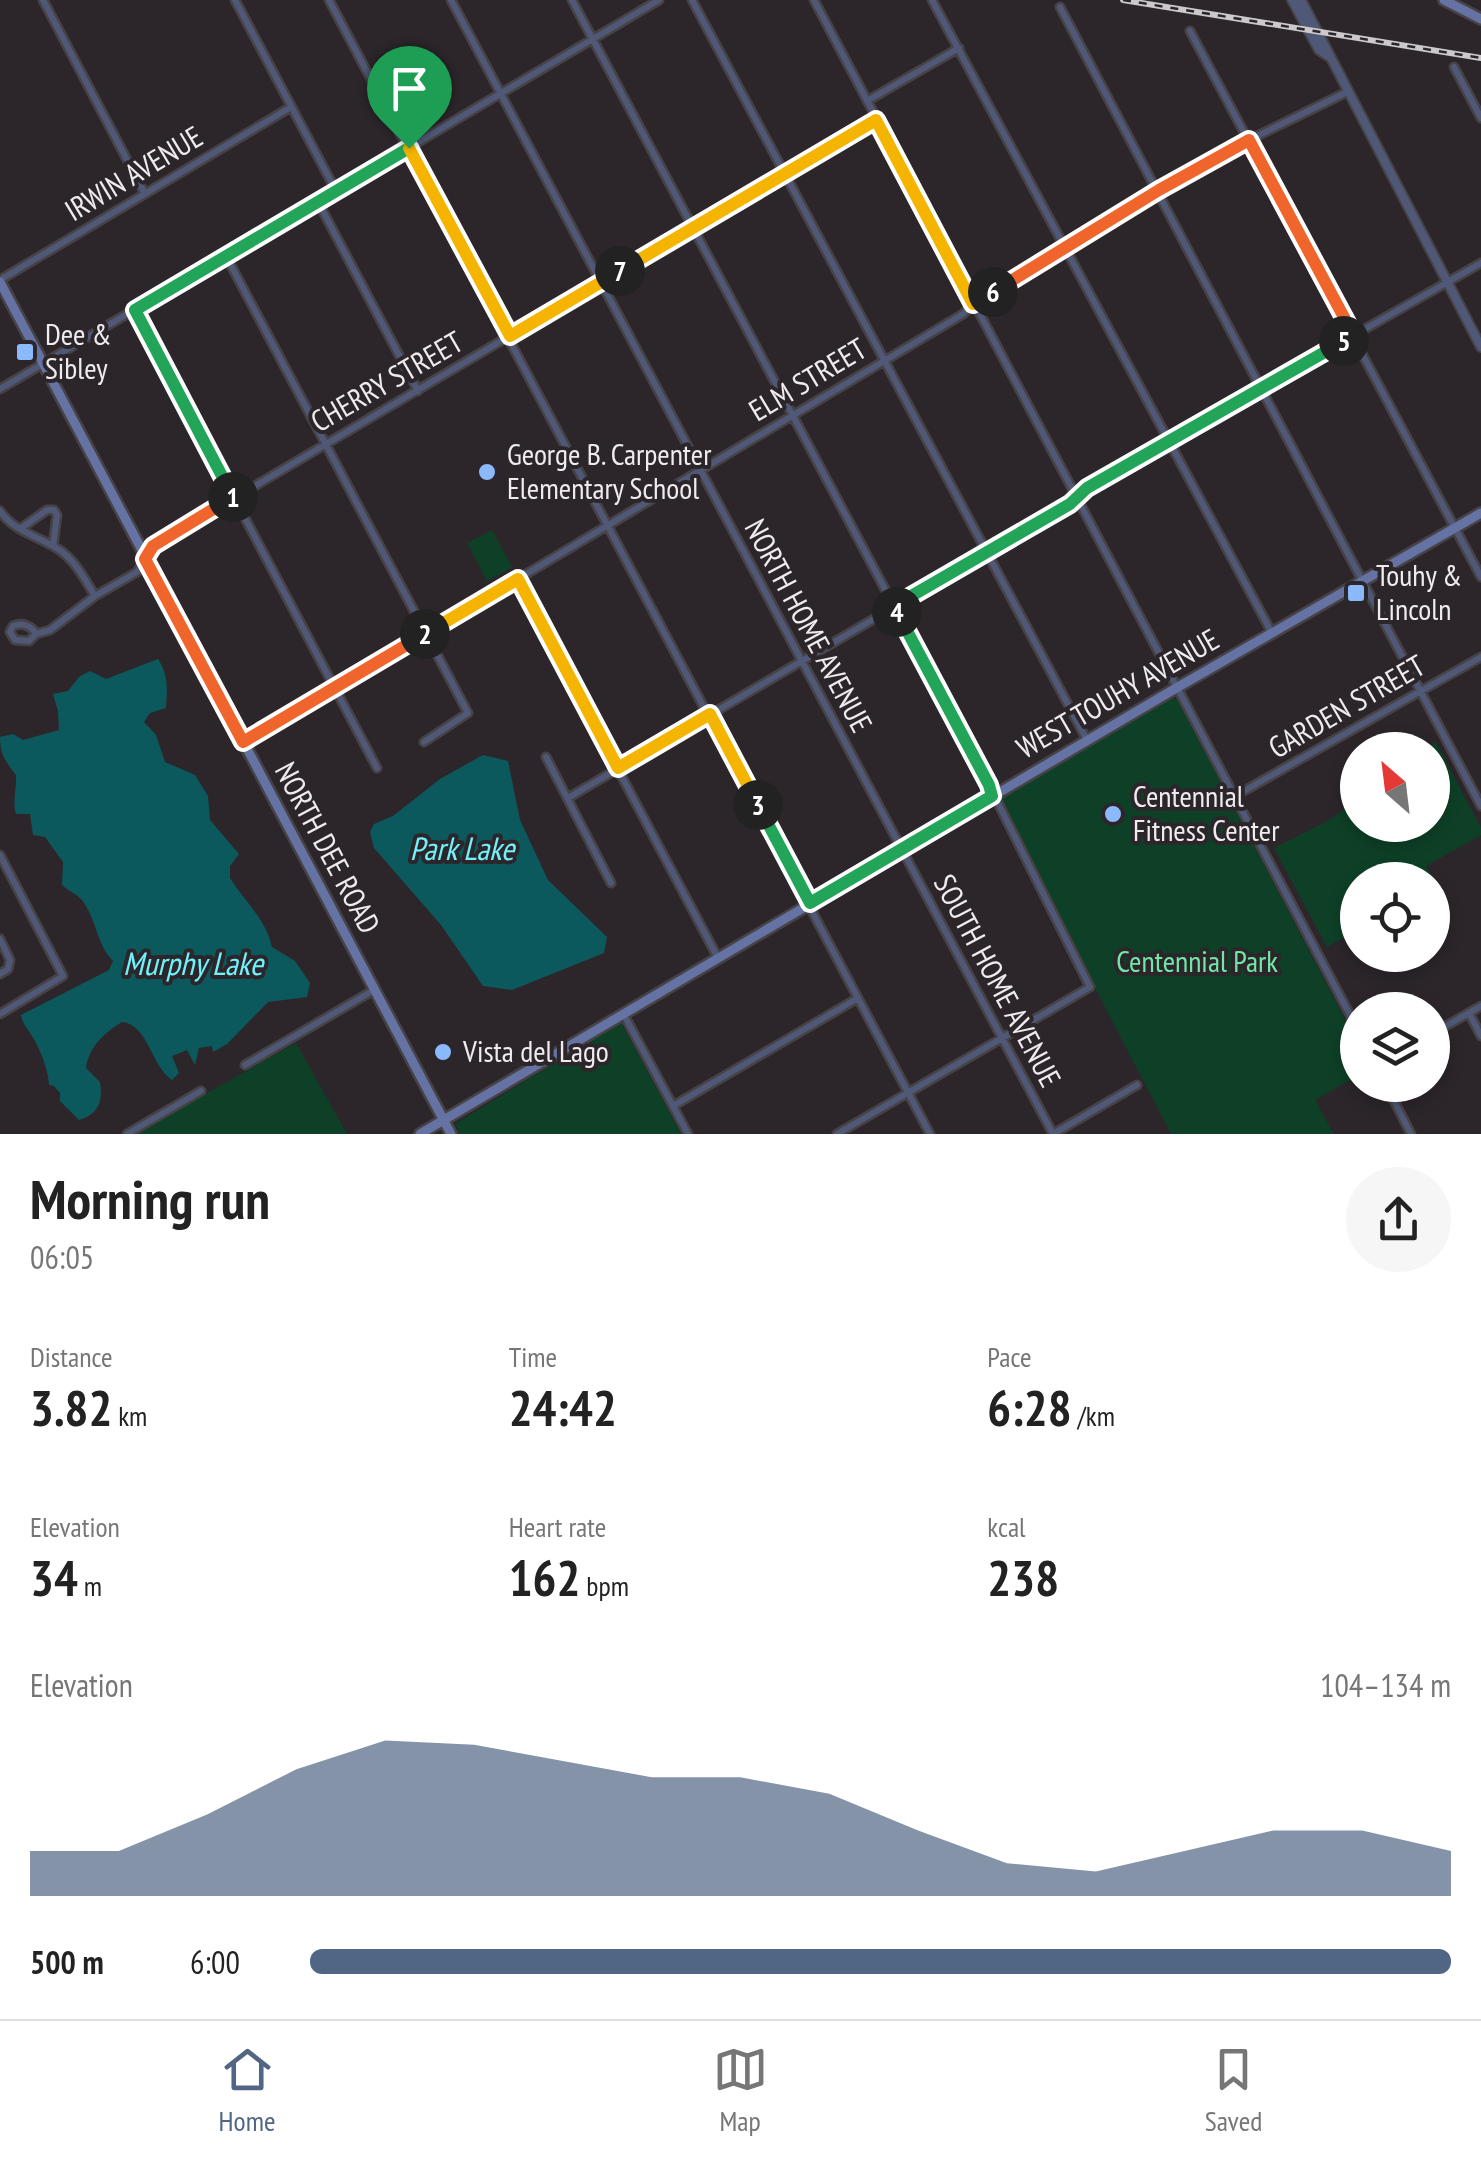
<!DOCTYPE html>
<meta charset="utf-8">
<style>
:root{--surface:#fff;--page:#f6f6f6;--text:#222;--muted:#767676;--line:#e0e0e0;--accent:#516684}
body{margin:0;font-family:"PT Sans Narrow",sans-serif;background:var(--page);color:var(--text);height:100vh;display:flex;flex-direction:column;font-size:38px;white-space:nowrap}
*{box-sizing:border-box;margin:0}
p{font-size:32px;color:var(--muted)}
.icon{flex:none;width:55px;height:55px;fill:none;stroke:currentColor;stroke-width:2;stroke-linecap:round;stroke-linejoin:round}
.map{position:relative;height:1134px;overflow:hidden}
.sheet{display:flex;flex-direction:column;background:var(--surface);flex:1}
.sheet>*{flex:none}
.needle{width:65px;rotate:332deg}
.buttons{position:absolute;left:1340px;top:732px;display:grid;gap:20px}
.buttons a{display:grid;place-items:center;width:110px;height:110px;border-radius:50%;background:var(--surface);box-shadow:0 5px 15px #0003;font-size:50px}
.pin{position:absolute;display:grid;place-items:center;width:85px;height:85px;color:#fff;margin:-102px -42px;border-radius:50% 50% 50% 0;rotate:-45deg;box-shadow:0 0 10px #0007}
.pin .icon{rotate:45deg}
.km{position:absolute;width:50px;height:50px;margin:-25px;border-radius:50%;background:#222;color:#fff;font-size:28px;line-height:50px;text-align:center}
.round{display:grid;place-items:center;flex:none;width:105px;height:105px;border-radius:52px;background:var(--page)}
.headline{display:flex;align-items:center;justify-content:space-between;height:170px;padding:0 30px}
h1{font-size:55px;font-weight:700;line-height:75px}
.figures{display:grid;grid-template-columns:repeat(3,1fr);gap:15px;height:170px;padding:10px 30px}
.figures div{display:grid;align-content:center}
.figures b{font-size:50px;font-weight:700}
.figures small{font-size:28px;font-weight:400}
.figures p{font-size:28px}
.chart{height:280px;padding:20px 30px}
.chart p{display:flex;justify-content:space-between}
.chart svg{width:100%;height:180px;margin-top:10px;fill:var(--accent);opacity:.7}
ul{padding:0 30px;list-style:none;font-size:32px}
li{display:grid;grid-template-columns:160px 120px 1fr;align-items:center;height:75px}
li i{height:25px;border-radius:12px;background:var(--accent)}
.tabs{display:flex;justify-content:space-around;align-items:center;height:140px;border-top:2px solid var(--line);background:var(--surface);font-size:28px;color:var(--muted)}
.tabs a{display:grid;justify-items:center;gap:5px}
.tabs .selected{color:var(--accent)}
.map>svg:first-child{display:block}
</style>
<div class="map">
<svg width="1481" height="1134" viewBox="0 0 1481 1134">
<rect width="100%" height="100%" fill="#2c262b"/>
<!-- green -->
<path fill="#0e4027" d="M492 530 512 567 487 581 467 543Z
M1171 699H1177L1357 1042V1076L1315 1100 1334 1134H1171L1000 805 1004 797Z
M1436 742 1481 828V835L1426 866 1448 905 1433 928 1432 880H1358L1357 930 1327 947 1274 848 1324 823 1357 801 1358 825H1432V750H1422Z
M621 1022 681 1134H460L455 1124Z
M296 1043 347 1134H134Z"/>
<!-- water -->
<path fill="#0c595d" d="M158 659C169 676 167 689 166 708L150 713 144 722 156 735 165 762 195 775 208 796 210 820 239 854 230 866V878C244 901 266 919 272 947L295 961 310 983 307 997 268 1002 227 1044 213 1052 212 1046 199 1048 195 1065 187 1050 172 1056 179 1073 172 1080C151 1066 148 1024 122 1022 104 1033 89 1047 86 1068L100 1082C103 1101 99 1114 79 1120L60 1101V1093L54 1086 49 1085C49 1073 41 1050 33 1038 28 1028 23 1026 21 1015L109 970 113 961C96 943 97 920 82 900 77 894 68 891 62 885L63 862 45 837 33 835 30 814H16C12 802 17 788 16 775 6 762 0 755 0 737L13 734 23 740 59 730 58 711 53 694 68 691 79 677 90 671 106 679Z
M483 755 508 761 520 820 548 880 607 937 604 953 512 990 483 986 441 925 374 848 370 832 374 824 393 816 440 779Z"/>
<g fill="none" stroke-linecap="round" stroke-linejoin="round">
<!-- minor casing -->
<g stroke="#474246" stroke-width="11">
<path id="minor" d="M43 0 145 194
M235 0 336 191
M329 0 930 1134
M451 0 1053 1134
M572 0 989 785 1090 987 837 1134
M692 0 1087 740
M814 0 1358 1030
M932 0 1272 633
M1060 7 1481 806
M1190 31 1481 577
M1454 67 1481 118
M867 101 959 48
M318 202 418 391
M226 256 468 713 424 742
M0 280 291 107
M135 310 377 768
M0 389 659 0
M0 511C15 533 40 536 61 551 77 563 85 580 95 596
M20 529 47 510H54L57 515 53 546
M517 579 718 958
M36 634C32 626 22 622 13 626L10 632 15 640 29 641 36 634 50 630 95 596 137 572 153 546 876 120
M244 742 963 314 973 304 1159 191 1249 140 1347 92
M546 757 611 883
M1235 796 1481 657
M568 798 1070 504 1087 487 1481 263
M0 855 63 976 0 1014
M0 939 10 960 8 969 0 974
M1469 1013 1481 1036
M624 1015 688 1134
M1432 1034 1481 1006
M245 1065 374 990
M1386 1085 1411 1134
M673 1106 858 998
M127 1134 201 1091
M1053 1134 1137 1085"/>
</g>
<!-- tertiary casing -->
<g stroke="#474246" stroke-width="12">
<path id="tertiary" d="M1292 0 1319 50 1328 56
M1301 0 1481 347"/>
</g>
<!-- secondary casing -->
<g stroke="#474246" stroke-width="14">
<path id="secondary" d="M1444 0 1481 19
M0 282 451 1134
M420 1134 1178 687 1481 513"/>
</g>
<!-- minor -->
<use href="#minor" stroke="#4f5977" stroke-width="6"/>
<!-- tertiary -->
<use href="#tertiary" stroke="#4f5977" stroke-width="8"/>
<!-- secondary -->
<use href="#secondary" stroke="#6473a3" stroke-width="9"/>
<!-- rail casing -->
<g stroke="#cdc8cc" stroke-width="6">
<path id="rail" d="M1123 0 1481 58"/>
</g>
<!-- rail -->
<use href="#rail" stroke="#2c262b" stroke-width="2.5" stroke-dasharray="8" stroke-linecap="butt"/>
</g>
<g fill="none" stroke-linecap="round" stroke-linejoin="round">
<!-- split-1 casing -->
<g stroke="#fff" stroke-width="20">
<path id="split-1" d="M233 497 135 310 409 148"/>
</g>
<!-- split-2 casing -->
<g stroke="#fff" stroke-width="20">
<path id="split-2" d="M233 497 153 546 145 559 243 742 425 634"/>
</g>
<!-- split-3 casing -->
<g stroke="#fff" stroke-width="20">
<path id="split-3" d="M425 634 518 579 618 768 710 714 758 805"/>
</g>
<!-- split-4 casing -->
<g stroke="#fff" stroke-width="20">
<path id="split-4" d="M758 805 810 903 992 796 989 785 897 612"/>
</g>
<!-- split-5 casing -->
<g stroke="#fff" stroke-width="20">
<path id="split-5" d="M897 612 894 606 1070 504 1087 488 1344 341"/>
</g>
<!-- split-6 casing -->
<g stroke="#fff" stroke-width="20">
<path id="split-6" d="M993 292 1159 190 1249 140 1354 336 1344 341"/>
</g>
<!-- split-7 casing -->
<g stroke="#fff" stroke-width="20">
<path id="split-7" d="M620 271 876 120 973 304 993 292"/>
</g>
<!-- split-8 casing -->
<g stroke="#fff" stroke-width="20">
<path id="split-8" d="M409 148 510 336 620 271"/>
</g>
<!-- split-1 -->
<use href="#split-1" stroke="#22a559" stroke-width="12"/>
<!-- split-2 -->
<use href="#split-2" stroke="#f0652b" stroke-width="12"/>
<!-- split-3 -->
<use href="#split-3" stroke="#f5b400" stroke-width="12"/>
<!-- split-4 -->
<use href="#split-4" stroke="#22a559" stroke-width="12"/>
<!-- split-5 -->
<use href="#split-5" stroke="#22a559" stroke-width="12"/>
<!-- split-6 -->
<use href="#split-6" stroke="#f0652b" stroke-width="12"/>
<!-- split-7 -->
<use href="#split-7" stroke="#f5b400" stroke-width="12"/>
<!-- split-8 -->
<use href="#split-8" stroke="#f5b400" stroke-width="12"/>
</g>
<!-- markers -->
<g fill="#8bbafc" stroke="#2c262b" stroke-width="4">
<rect x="15" y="342" width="20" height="20" rx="5"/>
<circle cx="487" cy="472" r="10"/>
<rect x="1346" y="583" width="20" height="20" rx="5"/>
<circle cx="1113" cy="814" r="10"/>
<circle cx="443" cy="1052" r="10"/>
</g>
<g text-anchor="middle" stroke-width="8" stroke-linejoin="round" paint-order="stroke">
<!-- street labels -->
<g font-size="30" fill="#efebee" stroke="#2c262b">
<text transform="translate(134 174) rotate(-31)" y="10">IRWIN AVENUE</text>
<text transform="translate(808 380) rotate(-31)" y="10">ELM STREET</text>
<text transform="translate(387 382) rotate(-30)" y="10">CHERRY STREET</text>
<text transform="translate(808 626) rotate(62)" y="10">NORTH HOME AVENUE</text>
<text transform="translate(1118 694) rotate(-30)" y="10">WEST TOUHY AVENUE</text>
<text transform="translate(1347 707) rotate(-30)" y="10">GARDEN STREET</text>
<text transform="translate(327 848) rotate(62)" y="10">NORTH DEE ROAD</text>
<text transform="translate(997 981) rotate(62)" y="10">SOUTH HOME AVENUE</text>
</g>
<!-- poi labels -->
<g font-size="30" fill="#efebee" stroke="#2c262b" text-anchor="start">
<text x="45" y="345">Dee &amp;<tspan x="45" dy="34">Sibley</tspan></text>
<text x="507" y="465">George B. Carpenter<tspan x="507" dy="34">Elementary School</tspan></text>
<text x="1376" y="586">Touhy &amp;<tspan x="1376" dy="34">Lincoln</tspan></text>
<text x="1133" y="807">Centennial<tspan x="1133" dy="34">Fitness Center</tspan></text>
<text x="463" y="1062">Vista del Lago</text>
</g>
<!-- park labels -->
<g font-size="30" fill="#70e7a6" stroke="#2c262b">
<text x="1197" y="972">Centennial Park</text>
</g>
<!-- water labels -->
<g font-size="32" font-style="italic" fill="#70f2fa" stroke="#2c262b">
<text x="462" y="860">Park Lake</text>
<text x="193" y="975">Murphy Lake</text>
</g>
</g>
</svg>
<div class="buttons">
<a><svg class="needle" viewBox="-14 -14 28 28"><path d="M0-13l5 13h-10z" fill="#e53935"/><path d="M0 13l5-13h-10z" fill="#767676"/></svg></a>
<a><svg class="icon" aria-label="locate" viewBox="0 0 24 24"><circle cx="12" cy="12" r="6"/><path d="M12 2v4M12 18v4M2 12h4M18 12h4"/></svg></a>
<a><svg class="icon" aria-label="layers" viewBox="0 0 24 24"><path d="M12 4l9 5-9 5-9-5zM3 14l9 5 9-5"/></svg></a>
</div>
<div class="pin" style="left:409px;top:148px;background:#1e9e55"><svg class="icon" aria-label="arrive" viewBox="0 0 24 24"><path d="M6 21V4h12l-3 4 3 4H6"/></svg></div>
<b class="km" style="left:233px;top:497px">1</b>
<b class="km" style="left:425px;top:634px">2</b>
<b class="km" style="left:758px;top:805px">3</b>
<b class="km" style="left:897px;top:612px">4</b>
<b class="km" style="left:1344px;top:341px">5</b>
<b class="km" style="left:993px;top:292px">6</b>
<b class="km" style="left:620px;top:271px">7</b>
</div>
<section class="sheet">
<div class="headline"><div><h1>Morning run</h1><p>06:05</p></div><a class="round"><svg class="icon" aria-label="share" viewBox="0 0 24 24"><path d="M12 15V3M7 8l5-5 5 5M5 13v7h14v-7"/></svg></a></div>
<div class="figures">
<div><p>Distance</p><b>3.82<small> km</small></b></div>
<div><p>Time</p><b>24:42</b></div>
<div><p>Pace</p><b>6:28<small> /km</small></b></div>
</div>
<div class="figures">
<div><p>Elevation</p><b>34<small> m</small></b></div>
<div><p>Heart rate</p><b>162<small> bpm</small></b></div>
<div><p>kcal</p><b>238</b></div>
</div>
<div class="chart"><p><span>Elevation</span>104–134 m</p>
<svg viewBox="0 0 160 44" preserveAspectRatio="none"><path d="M0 44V33L10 33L20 24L30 13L40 6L50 7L60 11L70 15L80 15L90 19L100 28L110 36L120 38L130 33L140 28L150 28L160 33V44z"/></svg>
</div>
<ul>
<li><b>500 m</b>6:00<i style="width:100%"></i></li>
</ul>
</section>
<nav class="tabs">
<a class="selected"><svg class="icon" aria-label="home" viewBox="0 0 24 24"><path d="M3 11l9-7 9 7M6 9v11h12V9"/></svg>Home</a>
<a><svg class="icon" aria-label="map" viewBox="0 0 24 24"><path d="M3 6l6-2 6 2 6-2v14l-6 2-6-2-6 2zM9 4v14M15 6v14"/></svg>Map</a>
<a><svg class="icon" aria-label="saved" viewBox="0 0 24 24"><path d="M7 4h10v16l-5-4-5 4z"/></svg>Saved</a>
</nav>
